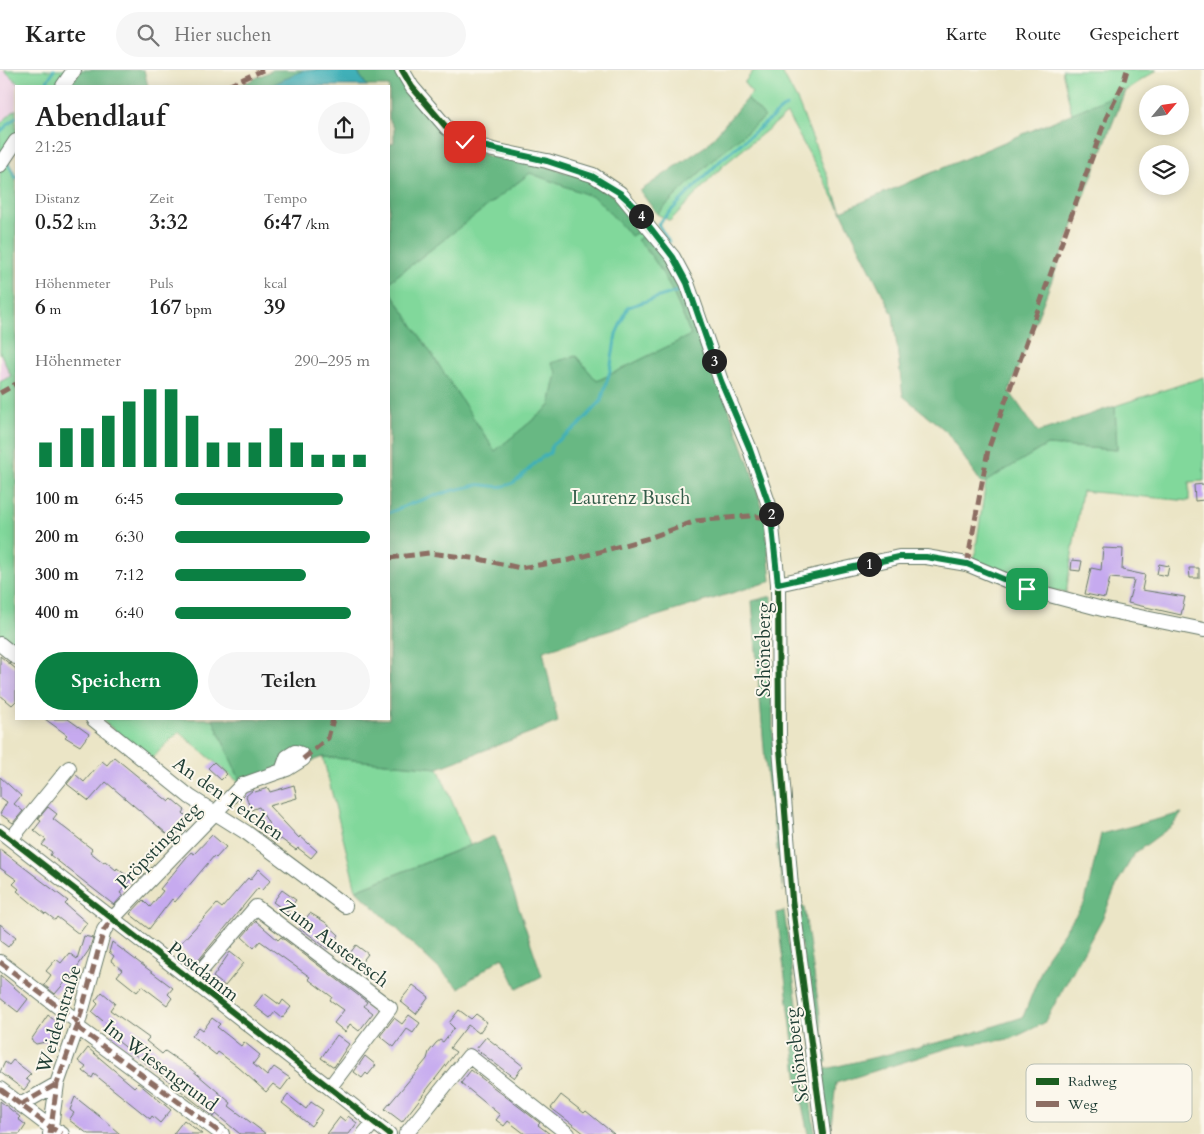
<!DOCTYPE html>
<html lang="de">
<meta charset="utf-8">
<style>
:root{--surface:#fff;--page:#f6f6f6;--text:#222;--muted:#767676;--line:#e0e0e0;--accent:#0b8043}
body{margin:0;font-family:Cardo,serif;background:var(--page);color:var(--text);height:100vh;display:flex;flex-direction:column;font-size:19px;white-space:nowrap}
*{box-sizing:border-box;margin:0}
p{font-size:16px;color:var(--muted)}
.icon{flex:none;width:28px;height:28px;fill:none;stroke:currentColor;stroke-width:2;stroke-linecap:round;stroke-linejoin:round}
.map{position:relative;flex:1;overflow:hidden}
.side{position:absolute;left:15px;top:15px;width:375px;height:635px;display:flex;flex-direction:column;background:var(--surface);border-radius:0px;box-shadow:0 2px 12px #0003}
.side>*{flex:none}
.needle{width:32px;rotate:61deg}
.controls{position:absolute;left:1139px;top:15px;display:grid;gap:10px}
.controls a{display:grid;place-items:center;width:50px;height:50px;border-radius:50%;background:var(--surface);box-shadow:0 2px 12px #0003;font-size:25px}
.pin{position:absolute;display:grid;place-items:center;width:42px;height:42px;color:#fff;margin:-21px;border-radius:10px;box-shadow:0 2px 8px #0006}
.km{position:absolute;width:25px;height:25px;margin:-12px;border-radius:50%;background:#222;color:#fff;font-size:14px;line-height:25px;text-align:center}
.round{display:grid;place-items:center;flex:none;width:52px;height:52px;border-radius:26px;background:var(--page)}
.head{display:flex;align-items:center;justify-content:space-between;height:85px;padding:0 20px}
h1{font-size:28px;font-weight:700;line-height:38px}
.stats{display:grid;grid-template-columns:repeat(3,1fr);gap:8px;height:85px;padding:5px 20px}
.stats div{display:grid;align-content:center}
.stats b{font-size:21px;font-weight:700}
.stats small{font-size:14px;font-weight:400}
.stats p{font-size:14px}
.chart{height:140px;padding:10px 20px}
.chart p{display:flex;justify-content:space-between}
.chart svg{width:100%;height:90px;margin-top:5px;stroke:var(--accent);stroke-width:6}
.action{display:flex;gap:10px;margin-top:auto;padding:10px 20px}
.action a{flex:1;height:58px;border-radius:30px;background:var(--accent);color:#fff;font-size:20px;font-weight:700;line-height:58px;text-align:center}
.action a+a{background:var(--page);color:var(--text)}
ul{padding:0 20px;list-style:none;font-size:16px}
li{display:grid;grid-template-columns:80px 60px 1fr;align-items:center;height:38px}
li i{height:12px;border-radius:6px;background:var(--accent)}
header{display:flex;align-items:center;gap:30px;box-sizing:border-box;height:70px;padding:0 25px;background:var(--surface);border-bottom:1px solid var(--line)}
header strong{font-size:24px}
nav{display:flex;gap:28px;margin-inline-start:auto;font-size:18px}
.search{width:350px;height:45px;background:var(--page);display:flex;align-items:center;gap:12px;box-sizing:border-box;padding:0 18px;border-radius:28px;color:var(--muted);font-size:19px}
.map>svg:first-child{display:block}
</style>
<header>
<strong>Karte</strong>
<div class="search"><svg class="icon" aria-label="search" viewBox="0 0 24 24"><circle cx="10" cy="10" r="6"/><path d="M15 15l6 6"/></svg>Hier suchen</div>
<nav><a>Karte</a><a>Route</a><a>Gespeichert</a></nav>
</header>
<div class="map">
<svg width="1204" height="1064" viewBox="0 0 1204 1064">
<rect width="100%" height="100%" fill="#fbf7ec"/>
<filter id="ink" filterUnits="userSpaceOnUse"><feTurbulence type="fractalNoise" baseFrequency=".02" numOctaves="2"/><feDisplacementMap in="SourceGraphic" scale="10" xChannelSelector="R" yChannelSelector="G"/><feConvolveMatrix kernelMatrix="1 2 1 2 8 2 1 2 1" color-interpolation-filters="sRGB"/></filter>
<filter id="wash" filterUnits="userSpaceOnUse"><feTurbulence type="fractalNoise" baseFrequency=".0096" numOctaves="4" result="noise"/><feDisplacementMap in="SourceGraphic" scale="20" xChannelSelector="R" yChannelSelector="G"/><feGaussianBlur stdDeviation="1.12" result="paint"/><feColorMatrix in="noise" values="0 0 0 0 0 0 0 0 0 0 0 0 0 0 0 0 0 1.4 0 .05"/><feComposite in="paint" operator="in"/></filter>
<g filter="url(#wash)">
<rect width="100%" height="100%" fill="#ebe5c6"/>
<!-- built -->
<path fill="#eed0e7" d="M0 0H4L21 16H16V39L0 54Z
M0 282 11 306 0 312Z"/>
<!-- green -->
<path fill="#81d89b" stroke="#508a68" d="M4 0H68L55 16H21Z
M754 0H781L798 32 841 141 787 44 725 94 670 151 657 144 718 85 765 47 747 28 752 23 744 13Z
M1062 0H1157L1125 21 1072 44Z
M16 39V62L0 85V54Z
M8 93 16 108V578L0 564V312L11 306 0 282V101Z
M530 103 597 128 631 166 646 157 650 161 638 171C664 196 677 232 691 265L597 311 576 286 551 293 557 303 550 336 495 381 389 219V212Z
M1204 307V411L1189 412V431L1082 421 1066 523 1029 515 974 491 986 411 1047 375 1117 380 1115 336Z
M101 649H213L242 715 179 662 150 690Z
M323 687 438 698 470 775 356 820Z"/>
<!-- forest -->
<path fill="#68b883" stroke="#447a5c" d="M81 0H144L148 16H69Z
M273 0H304L270 16H239Z
M356 0H396L462 76 488 86 542 95 590 110 629 137 646 157 631 166 596 128 530 103 389 212V75L394 72V58L389 49V16H367Z
M1125 21 1009 321 1038 362 1115 336 1117 380 1047 375 982 414 946 361 903 326 893 245 841 141Z
M747 28 765 47 718 85 657 144 640 121 707 75Z
M650 161 686 221 750 397 765 447 771 511 543 581 558 652 438 698 323 687 242 715 213 649H389V219L495 381 550 336 557 303 551 293 576 286 597 311 691 265C677 231 664 196 637 170Z
M772 526 773 681 783 822 765 690 752 531Z
M1182 743 1173 755 1135 783 1119 810 1102 849 1044 953 1011 969 955 976 836 1013 830 1064 822 1044 821 1000 957 968 1023 947 1047 886 1085 832 1101 764Z
M494 766 542 906 517 919 502 887 459 918 356 820Z
M796 836 804 837 827 992 816 994Z
M784 841 815 1064H808L799 1020 777 843Z"/>
<!-- water -->
<path fill="#3fb0b8" stroke="#2f7676" d="M304 0H356L367 16H270Z"/>
<g fill="none" stroke-linecap="round" stroke-linejoin="round">
<!-- stream -->
<path stroke="#3fb0b8" stroke-width="3" d="M44 16 54 0
M0 62 16 47
M8 93 16 108
M669 172 658 154 722 89 786 36
M389 443C417 430 446 421 477 415 486 414 495 418 504 416 523 413 532 389 550 383L552 375 578 356 601 331 610 301 616 264 628 237 684 219"/>
</g>
<g id="blocks">
<!-- building -->
<path fill="#c6aaef" d="M1204 414V430L1195 431 1194 415Z
M1103 478 1123 479 1122 500 1145 505 1142 520 1185 527 1181 545 1128 533 1134 510 1110 508 1105 528 1085 524 1091 498 1101 500Z
M1072 490 1082 491 1080 501 1071 500Z
M1159 494 1169 496 1167 506 1157 504Z
M1189 498H1199V508H1190Z
M0 586 16 599V631L12 635 0 625Z
M45 649H68L89 664 80 676 65 667 67 665Z
M114 687 169 732 172 729 185 740 183 743 189 749 173 769 106 712 89 731 67 714 75 704 84 712 102 691 107 695Z
M214 692 227 704 221 710 208 698Z
M0 707 21 726 14 734 23 741 13 753 0 744 7 732 0 727Z
M294 715 297 728 269 736 299 768 300 766 317 781 311 788 298 778 296 780 281 769 279 770 268 758 270 756 259 737 251 740 246 726 253 720 255 722 268 718 270 722Z
M48 737 57 744 53 749 92 779 90 782 104 793 105 791 116 800 117 798 131 809 120 823 123 825 114 835 50 785 52 782 42 775 46 770 34 760 41 751 38 749Z
M212 765 226 777 216 788 214 786 175 832 172 829 149 859 130 844 143 830 150 837 163 821 160 819 191 782 194 784Z
M0 779 68 831 65 834 87 853 79 864 57 847 55 850 46 843 45 844 17 821 19 819 13 814 17 810 0 798Z
M259 799 271 810 261 821 258 818 197 892 178 876 217 834 222 838 248 808 250 810Z
M282 820 296 830 287 842 273 832Z
M310 843 325 852 339 865 328 879 299 857Z
M256 851 278 870 281 867 367 932 364 936 373 943 359 961 350 954 345 962 334 953 344 940 330 930 332 927 308 909 310 907 260 871 254 878 242 867Z
M0 854 16 867 8 877 0 871Z
M84 866 93 868 89 880 73 903 55 924 44 915 51 905 46 901 56 889 61 893 69 883 77 889Z
M112 872 173 918 168 924 172 928 167 935 142 916 137 922 117 906 122 900 111 891 114 886 109 882Z
M356 875 368 884 358 897 345 890Z
M230 882 244 893 225 916 213 907Z
M0 905 28 929 18 942 0 928Z
M413 915 429 927 416 944 400 931Z
M102 922 115 933 110 940 149 968 146 971 162 984 165 981 191 999 231 1033 229 1036 266 1064H240L216 1044 214 1047 110 965 114 960 92 942 98 934 95 931Z
M264 923 280 935 283 930 291 937 282 948 275 942 270 948 254 936Z
M459 940 471 949 476 944 487 952 479 963 468 955 450 978 456 982 402 1052 385 1039 427 989 429 982 436 973 440 970 443 972 454 958 449 953Z
M48 945 60 955 55 961V970L36 974 31 970Z
M409 945 420 953 413 963 407 959 394 977 380 966 394 948 402 954Z
M212 948 220 954 217 957 241 976 244 972 260 985 253 994 267 1006 274 997 290 1008 281 1020 273 1014 266 1022 237 996 218 982 216 985 192 966 199 957 203 960Z
M337 965 349 974 334 997 321 988Z
M486 967 523 996 514 1008 476 979Z
M88 978 134 1017 138 1013 171 1040 160 1053 152 1046 150 1049 94 1004 92 1008 83 1001 86 997 78 991Z
M365 986 376 995 368 1005 366 1003 362 1008 354 1002Z
M13 990 31 1004 26 1009 30 1012 24 1020 0 1002 5 992 9 995Z
M471 1000 540 1053 538 1055 550 1064H525L508 1051 504 1056 496 1050 500 1045 461 1013Z
M288 1025 306 1039 311 1032 323 1040 311 1056 282 1033Z
M561 1025 584 1043 586 1041 614 1064H585L551 1038Z
M75 1027 104 1050 120 1064H88L69 1050 74 1043 70 1040Z
M0 1031 20 1047 18 1049 26 1055 20 1064H0Z
M348 1046 357 1053 349 1064H327L340 1047 345 1051Z
M184 1050 202 1064H173Z"/>
</g>
</g>
<g filter="url(#ink)">
<use href="#blocks" fill-opacity="0" stroke="#667867" stroke-width="1"/>
<g fill="none" stroke-linecap="round" stroke-linejoin="round">
<!-- minor casing -->
<g stroke="#667867" stroke-width="16">
<path id="minor" d="M402 0 412 17 447 58 465 72 493 80 547 91 593 105 620 123 673 187 687 213 721 311 749 377 770 438 778 514 779 666 792 829 823 1064
M63 16 74 0
M0 95 16 71
M778 514 899 487H926L967 494 1027 519 1106 540 1204 560
M0 574 16 587
M93 649 190 727 247 763 345 836
M0 761 389 1064
M11 769 69 698
M0 892 78 952
M192 911 256 837 390 938 330 1017
M77 957 222 1064
M0 1019 50 1057 62 1064
M20 1035 57 1014
M50 1064 57 1014 77 957 104 860 113 848 242 715 287 699 303 689 301 684 295 682 287 687 282 701
M364 1064 374 1052
M406 1064 469 986 568 1064"/>
</g>
<!-- minor -->
<use href="#minor" stroke="#fff" stroke-width="14"/>
<!-- quiet -->
<path stroke="#8d6e63" stroke-width="5" stroke-dasharray="10 5" stroke-linecap="butt" d="M228 16 263 0
M0 323 16 314
M389 488 429 483 479 489 520 498 570 490 649 468 696 451 749 446 772 448
M967 494 988 380 1106 48 1123 14 1127 0
M303 689 328 668 333 649
M0 892 78 952
M77 957 222 1064
M0 1019 50 1057 62 1064
M20 1035 57 1014
M50 1064 57 1014 77 957 104 860 113 848"/>
<!-- cycleway casing -->
<g stroke="#fbf7ec" stroke-width="9">
<path id="cycleway" d="M402 0 412 17 447 58 465 72 493 80 547 91 593 105 620 123 673 187 687 213 721 311 749 377 770 438 778 514 779 666 792 829 823 1064
M0 761 389 1064"/>
</g>
<!-- cycleway -->
<use href="#cycleway" stroke="#1b5e20" stroke-width="6"/>
</g>
</g>
<g fill="none" stroke-linecap="round" stroke-linejoin="round" filter="url(#ink)">
<!-- route casing -->
<g stroke="#fff" stroke-width="10">
<path id="route" d="M465 72 547 91 592 106 620 123 632 134 673 187 687 213 721 311 749 377 770 438 778 514 899 487H926L967 494 1027 519"/>
</g>
<!-- route -->
<use href="#route" stroke="#0b8043" stroke-width="6"/>
</g>
<g text-anchor="middle" stroke-width="4" stroke-linejoin="round" paint-order="stroke">
<!-- park labels -->
<g font-size="19" fill="#335c49" stroke="#fbf7ec">
<text x="631" y="434">Laurenz Busch</text>
</g>
<!-- street labels -->
<g font-size="19" fill="#1f3d34" stroke="#fbf7ec">
<text transform="translate(763 580) rotate(-90)" y="7">Schöneberg</text>
<text transform="translate(229 728) rotate(35)" y="7">An den Teichen</text>
<text transform="translate(158 775) rotate(-46)" y="7">Pröpstingweg</text>
<text transform="translate(335 873) rotate(37)" y="7">Zum Austeresch</text>
<text transform="translate(204 901) rotate(38)" y="7">Postdamm</text>
<text transform="translate(58 949) rotate(-73)" y="7">Weidenstraße</text>
<text transform="translate(796 985) rotate(-97)" y="7">Schöneberg</text>
<text transform="translate(161 995) rotate(37)" y="7">Im Wiesengrund</text>
</g>
</g>
<!-- legend -->
<rect x="1026" y="994" width="166" height="58" rx="8" fill="#fbf7ec" stroke="#b9bfb5" stroke-width="1"/>
<rect x="1036" y="1008" width="23" height="7" fill="#1b5e20"/>
<rect x="1036" y="1031" width="23" height="6" fill="#8d6e63"/>
<g font-size="14" fill="#1f3d34">
<text x="1068" y="1016">Radweg</text>
<text x="1068" y="1039">Weg</text>
</g>
</svg>
<div class="controls">
<a><svg class="needle" viewBox="-14 -14 28 28"><path d="M0-13l5 13h-10z" fill="#e53935"/><path d="M0 13l5-13h-10z" fill="#767676"/></svg></a>
<a><svg class="icon" aria-label="layers" viewBox="0 0 24 24"><path d="M12 4l9 5-9 5-9-5zM3 14l9 5 9-5"/></svg></a>
</div>
<div class="pin" style="left:1027px;top:519px;background:#1e9e55"><svg class="icon" aria-label="arrive" viewBox="0 0 24 24"><path d="M6 21V4h12l-3 4 3 4H6"/></svg></div>
<div class="pin" style="left:465px;top:72px;background:#d93025"><svg class="icon" aria-label="check" viewBox="0 0 24 24"><path d="M5 12l5 5 9-10"/></svg></div>
<b class="km" style="left:869px;top:494px">1</b>
<b class="km" style="left:771px;top:444px">2</b>
<b class="km" style="left:714px;top:291px">3</b>
<b class="km" style="left:641px;top:146px">4</b>
<section class="side">
<div class="head"><div><h1>Abendlauf</h1><p>21:25</p></div><a class="round"><svg class="icon" aria-label="share" viewBox="0 0 24 24"><path d="M12 15V3M7 8l5-5 5 5M5 13v7h14v-7"/></svg></a></div>
<div class="stats">
<div><p>Distanz</p><b>0.52<small> km</small></b></div>
<div><p>Zeit</p><b>3:32</b></div>
<div><p>Tempo</p><b>6:47<small> /km</small></b></div>
</div>
<div class="stats">
<div><p>Höhenmeter</p><b>6<small> m</small></b></div>
<div><p>Puls</p><b>167<small> bpm</small></b></div>
<div><p>kcal</p><b>39</b></div>
</div>
<div class="chart"><p><span>Höhenmeter</span>290–295 m</p>
<svg viewBox="0 0 160 44" preserveAspectRatio="none"><path d="M5 44V32M15 44V25M25 44V25M35 44V19M45 44V12M55 44V6M65 44V6M75 44V19M85 44V32M95 44V32M105 44V32M115 44V25M125 44V32M135 44V38M145 44V38M155 44V38"/></svg>
</div>
<ul>
<li><b>100 m</b>6:45<i style="width:86%"></i></li>
<li><b>200 m</b>6:30<i style="width:100%"></i></li>
<li><b>300 m</b>7:12<i style="width:67%"></i></li>
<li><b>400 m</b>6:40<i style="width:90%"></i></li>
</ul>
<div class="action"><a>Speichern</a><a>Teilen</a></div>
</section>
</div>
